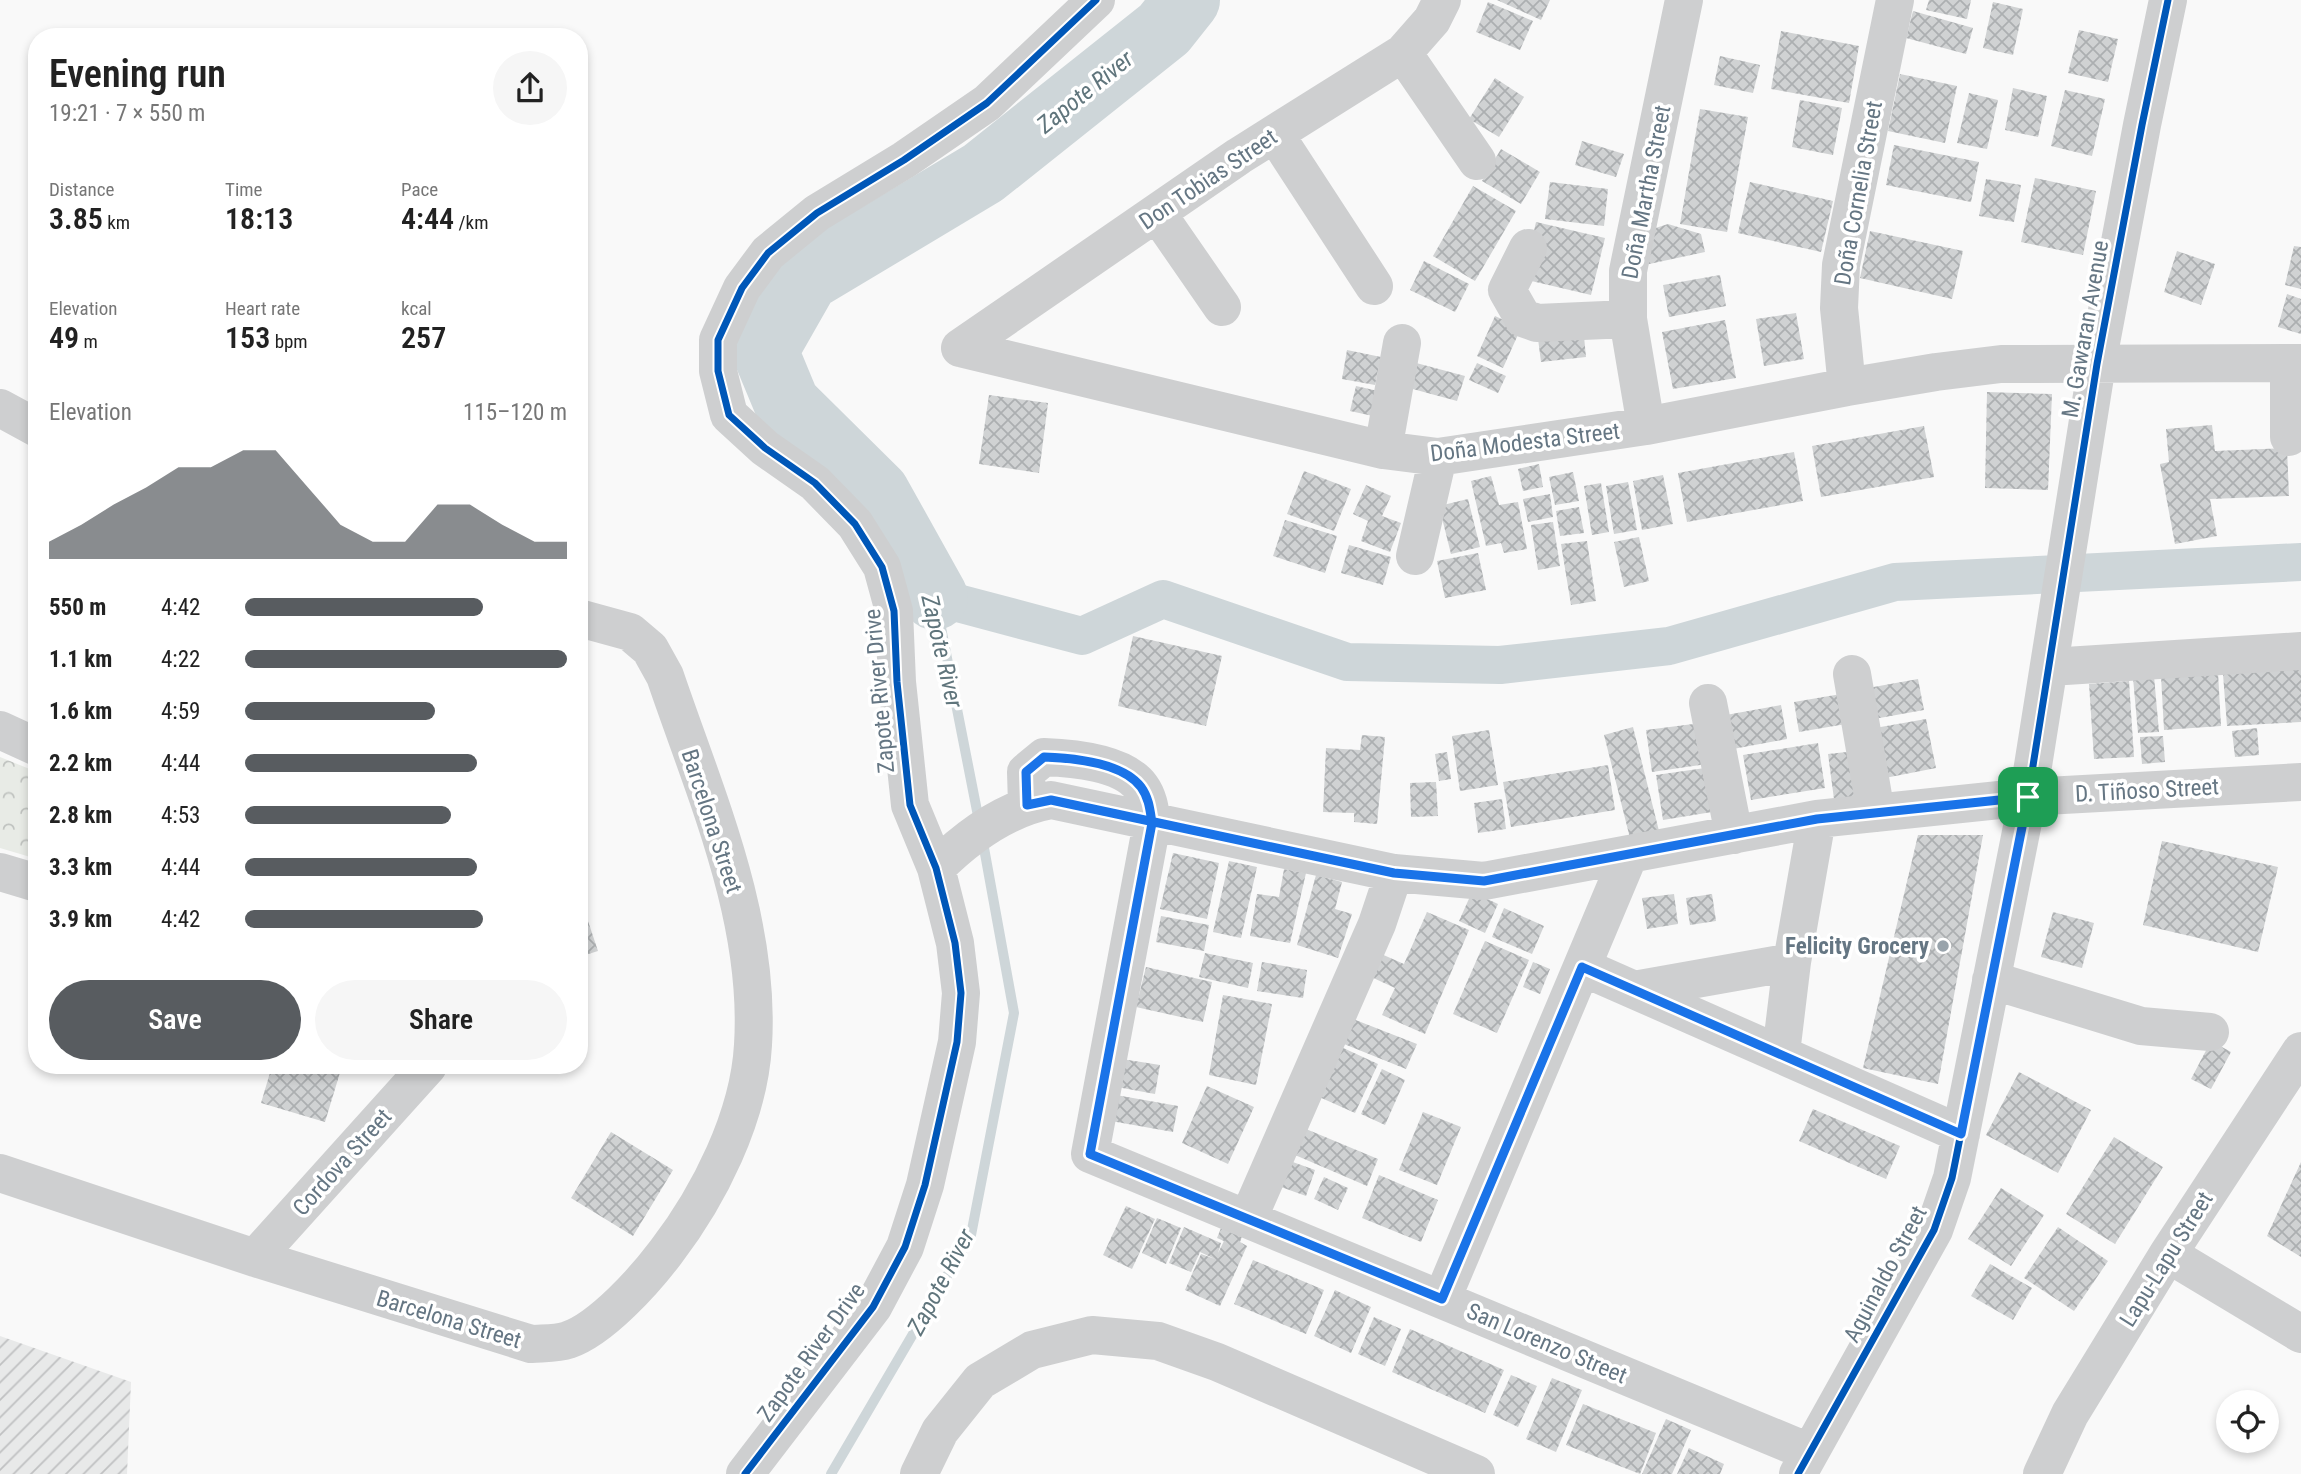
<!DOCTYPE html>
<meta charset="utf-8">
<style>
:root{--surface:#fff;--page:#f6f6f6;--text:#222;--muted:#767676;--accent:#585c60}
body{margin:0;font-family:"Roboto Condensed",sans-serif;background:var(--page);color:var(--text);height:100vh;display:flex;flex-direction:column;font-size:26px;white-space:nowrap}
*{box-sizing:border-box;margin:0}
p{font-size:23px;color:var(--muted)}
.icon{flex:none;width:38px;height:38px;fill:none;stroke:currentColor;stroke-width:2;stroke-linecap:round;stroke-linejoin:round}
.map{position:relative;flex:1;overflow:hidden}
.sheet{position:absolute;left:28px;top:28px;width:560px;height:1046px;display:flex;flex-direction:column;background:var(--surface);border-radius:28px;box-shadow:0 4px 10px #0003}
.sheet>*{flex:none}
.tools{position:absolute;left:2216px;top:1390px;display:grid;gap:14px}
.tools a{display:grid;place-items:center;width:63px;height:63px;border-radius:50%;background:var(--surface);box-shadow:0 4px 10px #0003;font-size:35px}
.pin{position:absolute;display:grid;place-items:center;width:60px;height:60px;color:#fff;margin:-30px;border-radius:14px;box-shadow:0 4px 10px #0006}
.round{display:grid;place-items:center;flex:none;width:74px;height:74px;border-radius:37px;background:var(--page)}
.overview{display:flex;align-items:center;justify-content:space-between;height:119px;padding:0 21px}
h1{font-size:38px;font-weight:600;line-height:52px}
.metrics{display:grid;grid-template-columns:repeat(3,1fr);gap:10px;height:119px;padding:7px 21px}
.metrics div{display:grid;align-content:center}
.metrics b{font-size:30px;font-weight:600}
.metrics small{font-size:19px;font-weight:400}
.metrics p{font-size:19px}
.chart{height:196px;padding:14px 21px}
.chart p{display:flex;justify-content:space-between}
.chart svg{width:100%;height:126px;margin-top:7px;fill:var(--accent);opacity:.7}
.primary-button{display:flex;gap:14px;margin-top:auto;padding:14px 21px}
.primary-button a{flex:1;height:80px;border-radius:42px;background:var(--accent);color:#fff;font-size:28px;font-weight:600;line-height:80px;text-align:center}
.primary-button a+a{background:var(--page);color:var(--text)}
ul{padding:0 21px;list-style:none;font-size:23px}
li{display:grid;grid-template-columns:112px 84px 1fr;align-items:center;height:52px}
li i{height:18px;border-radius:9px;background:var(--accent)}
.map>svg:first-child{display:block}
</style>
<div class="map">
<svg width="2301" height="1474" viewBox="0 0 2301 1474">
<defs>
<pattern id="industrial-furrows" width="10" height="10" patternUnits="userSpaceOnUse" patternTransform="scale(1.75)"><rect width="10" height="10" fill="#e8e9e9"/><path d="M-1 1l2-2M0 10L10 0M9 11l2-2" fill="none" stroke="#c0c1c2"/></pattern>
<pattern id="park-crowns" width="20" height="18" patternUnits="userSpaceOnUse" patternTransform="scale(1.75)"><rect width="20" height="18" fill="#e8ebe6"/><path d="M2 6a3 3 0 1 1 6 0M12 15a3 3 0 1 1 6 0" fill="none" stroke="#c0c3c0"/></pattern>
<pattern id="building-cross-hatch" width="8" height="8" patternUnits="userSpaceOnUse" patternTransform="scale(1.75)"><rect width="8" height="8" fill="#d0d2d3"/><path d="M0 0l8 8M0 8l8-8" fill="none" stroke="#acafb1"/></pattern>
</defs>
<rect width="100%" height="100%" fill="#f9f9f9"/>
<!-- industrial -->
<path fill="url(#industrial-furrows)" d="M0 1336 131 1382 127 1474H0Z"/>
<!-- park -->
<path fill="url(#park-crowns)" d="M0 757 37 772V859L0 848Z"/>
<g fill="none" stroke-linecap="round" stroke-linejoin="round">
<!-- stream -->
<path stroke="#ced6d9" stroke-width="10" d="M935 597 979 821
M831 1474 971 1235 1014 1013 982 837"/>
<!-- canal -->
<path stroke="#ced6d9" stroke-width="38" d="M935 597 1082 636 1163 599 1347 662 1500 665 1669 646 1895 582 2301 562"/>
<!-- river -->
<path stroke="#ced6d9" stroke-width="66" d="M935 597 877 493 787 404 765 351 806 279 983 173 1164 29 1187 0"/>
</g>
<!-- building -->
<path fill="url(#building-cross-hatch)" d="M1497 0H1550L1541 20Z
M1929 0H1971L1967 19 1926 10Z
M1488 2 1533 21 1520 50 1476 32Z
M1993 2 2023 9 2013 55 1983 48Z
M1913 11 1973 28 1966 54 1906 38Z
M2079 30 2118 39 2108 82 2068 73Z
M1781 31 1859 46 1849 103 1771 89Z
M1720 56 1760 65 1753 93 1714 85Z
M1900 74 1957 86 1945 143 1888 131Z
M1495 78 1524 97 1499 137 1469 119Z
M2013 88 2047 96 2038 137 2005 130Z
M2065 90 2105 99 2092 156 2051 146Z
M1969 93 1998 100 1987 149 1957 143Z
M1800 100 1842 108 1833 155 1792 147Z
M1700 109 1748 117 1727 232 1680 224Z
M1582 141 1624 154 1616 177 1575 165Z
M1894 145 1979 162 1971 202 1886 185Z
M1501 149 1540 172 1521 204 1482 181Z
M2035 178 2096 191 2083 255 2021 242Z
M1986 179 2021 185 2014 222 1979 216Z
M1550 182 1608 189 1604 226 1545 219Z
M1750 182 1833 201 1821 252 1738 233Z
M1473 186 1516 211 1475 281 1433 256Z
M1536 222 1605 238 1591 295 1523 279Z
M1668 224 1701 234 1705 252 1640 266 1643 232Z
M1870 231 1963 251 1952 299 1860 278Z
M2294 246 2301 247V289L2285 285Z
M2177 251 2215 264 2201 305 2164 292Z
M1424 261 1469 284 1455 312 1410 290Z
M1720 275 1726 306 1669 317 1663 285Z
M2287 294 2301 299V334L2278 327Z
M1796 313 1804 359 1764 366 1756 319Z
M1495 316 1521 328 1503 368 1477 356Z
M1725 320 1736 378 1673 389 1662 332Z
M1583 326 1586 357 1541 362 1537 331Z
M1347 350 1381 357 1375 385 1342 379Z
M1405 360 1465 376 1457 401 1398 385Z
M1477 363 1506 376 1498 393 1469 380Z
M1356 386 1378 391 1373 416 1350 411Z
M1987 392 2052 394 2048 490 1985 488Z
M989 395 1048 403 1039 473 979 464Z
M2212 425 2215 451 2287 448 2289 496 2210 499 2217 536 2175 544 2160 464 2169 462 2166 429Z
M1924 426 1934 477 1821 497 1812 446Z
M1794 452 1803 501 1687 522 1678 473Z
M1539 464 1543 487 1523 491 1518 469Z
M1304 471 1351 489 1334 531 1287 514Z
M1573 472 1579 501 1555 505 1549 477Z
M1663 475 1673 524 1642 530 1633 481Z
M1491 476 1499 505 1518 502 1527 549 1504 553 1501 543 1486 546 1471 481Z
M1628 482 1637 530 1614 534 1606 486Z
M1601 483 1609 532 1592 535 1584 486Z
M1366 485 1391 496 1382 516 1401 523 1390 552 1361 541 1368 521 1353 514Z
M1550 494 1553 517 1528 522 1523 499Z
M1468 499 1480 547 1451 554 1439 506Z
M1579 507 1584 533 1560 536 1556 511Z
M1285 520 1337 536 1325 573 1273 556Z
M1553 522 1560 566 1538 570 1531 525Z
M1639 537 1649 581 1624 587 1614 542Z
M1587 541 1596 601 1571 605 1561 544Z
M1349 545 1391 557 1383 585 1341 573Z
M1478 553 1486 590 1445 598 1437 561Z
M1133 636 1222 656 1206 726 1118 706Z
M2301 669V722L2227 726 2223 674Z
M2218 672 2221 726 2164 730 2161 676Z
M2154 676 2159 732 2138 733 2133 678Z
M1918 679 1924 710 1874 719 1868 688Z
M2129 681 2134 757 2094 759 2089 684Z
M1841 694 1846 724 1799 732 1794 702Z
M1781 705 1787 739 1733 749 1726 715Z
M1926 719 1936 768 1885 778 1875 728Z
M1701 723 1707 764 1652 772 1646 730Z
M1633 727 1660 835 1631 842 1604 735Z
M2257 728 2259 755 2235 757 2232 731Z
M1489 730 1498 785 1460 791 1452 736Z
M1362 735 1385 737 1377 824 1354 822V813L1323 812 1326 748 1360 750Z
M2163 736 2165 762 2142 764 2140 737Z
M1818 743 1825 788 1751 800 1743 755Z
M1856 751 1862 796 1834 799 1828 754Z
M1447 752 1451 779 1439 781 1435 754Z
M1608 765 1615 810 1511 827 1503 782Z
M1712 767 1718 811 1663 820 1656 775Z
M1436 782 1438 816 1411 817 1410 783Z
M1502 799 1506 829 1478 833 1474 803Z
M1918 835H1983L1938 1084 1863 1068Z
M2162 841 2278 867 2258 952 2143 925Z
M1173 853 1219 863 1207 919 1160 909Z
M1229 861 1257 867 1241 938 1213 932Z
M1284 869 1306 873 1290 943 1250 936 1257 894 1279 897Z
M1316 875 1342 882 1335 909 1352 914 1338 958 1297 945Z
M1472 892 1498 904 1485 933 1459 921Z
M579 894 598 951 579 957Z
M1674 894 1678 924 1647 929 1642 898Z
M1712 894 1716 921 1690 925 1686 898Z
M1504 908 1544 926 1532 954 1492 937Z
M1427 912 1469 930 1425 1034 1382 1015 1395 988 1369 976 1379 953 1404 964Z
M2053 912 2094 923 2082 968 2041 957Z
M1161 916 1209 925 1204 951 1156 942Z
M1485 941 1529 960 1497 1033 1453 1014Z
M1205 953 1253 963 1248 988 1199 977Z
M1262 962 1307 970 1303 998 1257 991Z
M1533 962 1550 969 1540 994 1523 987Z
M1146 967 1212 982 1203 1022 1136 1007Z
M1223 995 1272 1004 1256 1085 1209 1075Z
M1353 1019 1417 1044 1406 1069 1344 1044Z
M2211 1041 2231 1052 2211 1089 2191 1079Z
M1339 1046 1378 1064 1355 1113 1317 1096Z
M1122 1059 1160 1065 1155 1094 1117 1087Z
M272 1066H342L325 1122 261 1103Z
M1382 1069 1405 1080 1385 1125 1361 1114Z
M2019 1072 2091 1110 2058 1173 1986 1135Z
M1207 1086 1254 1107 1228 1164 1182 1143Z
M1116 1095 1178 1106 1173 1132 1111 1121Z
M1813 1109 1900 1146 1886 1179 1799 1141Z
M1423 1112 1461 1127 1437 1185 1399 1170Z
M1306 1129 1378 1159 1367 1186 1295 1155Z
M611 1132 673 1170 633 1236 571 1198Z
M2114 1137 2163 1167 2115 1244 2066 1214Z
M1290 1161 1315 1170 1306 1196 1281 1187Z
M2301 1162V1257L2267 1236Z
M1379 1175 1438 1200 1421 1242 1362 1218Z
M1324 1177 1348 1188 1338 1210 1314 1199Z
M2001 1188 2044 1215 2011 1266 1968 1239Z
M1126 1206 1155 1219 1132 1269 1103 1255Z
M1157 1218 1181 1228 1166 1264 1142 1253Z
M1225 1218 1246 1226 1240 1242 1247 1246 1220 1306 1185 1290 1201 1254 1215 1259 1200 1252 1191 1272 1169 1263 1184 1227 1221 1243 1218 1253 1224 1241 1217 1238Z
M2058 1227 2108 1261 2074 1311 2024 1278Z
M1253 1260 1324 1290 1306 1334 1234 1304Z
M1990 1264 2032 1288 2013 1320 1971 1296Z
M1335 1290 1371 1307 1351 1353 1314 1336Z
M1374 1317 1401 1329 1385 1366 1358 1354Z
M1410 1329 1504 1370 1485 1413 1392 1372Z
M1511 1375 1537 1386 1518 1427 1493 1415Z
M1552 1378 1582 1390 1556 1452 1526 1439Z
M1583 1404 1656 1433 1640 1474 1566 1445Z
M1666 1419 1691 1430 1672 1474H1642Z
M1689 1448 1724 1464 1720 1474H1677Z"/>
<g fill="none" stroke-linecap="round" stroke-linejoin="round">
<!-- minor -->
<path stroke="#cecfd0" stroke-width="38" d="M1403 53 1477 161
M1275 134 1374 286
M1157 213 1222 307
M1528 248 1507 290 1523 318 1537 323 1628 319
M960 348 1383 450 1438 457 1646 426 1847 387 1936 372 2001 364 2301 363
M960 348 1239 156 1403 53 1432 20 1442 0
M2289 363V437
M1847 387 1839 308 1841 265 1895 0
M0 408 37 428
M1646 426 1628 319V271L1684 0
M1383 450 1402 343
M1415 556 1438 457
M2050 667 2301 651
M1852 674 1876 813
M1708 703 1734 835
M0 730 37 747
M1027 805 1026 772 1044 757C1072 758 1123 762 1141 787 1149 798 1150 810 1152 823L1090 1154 1809 1452
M936 868C967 837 1007 808 1051 800L1394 873 1484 881 1817 819 2028 797 2301 782
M0 872 37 883
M1582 967 1961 1134
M1991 980 2141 1026 2210 1032
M1634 990 1792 962
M1781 1053 1792 962 1817 819
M0 1173 255 1258 531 1344C542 1343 557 1344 568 1340 601 1329 645 1280 666 1252 709 1196 749 1117 753 1045 761 918 705 794 665 676L650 649 630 632 579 618
M1248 1219 1377 924 1394 873
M2168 1254 2301 1334
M255 1258 428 1066
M1442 1299 1629 855
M745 1474 873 1307 905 1247 925 1185 957 1042 961 993 955 943 936 868 910 805 897 682 894 611 882 567 855 524 815 483 765 448 729 415 718 371V340L742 288 768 253 817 213 904 160 987 103 1096 0
M919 1474 940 1431 980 1381 1032 1350 1092 1335 1158 1341 1217 1362 1476 1474
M1798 1474 1934 1230 1952 1178 2028 797 2097 364 2142 125 2168 0
M2042 1474 2070 1414 2168 1254 2301 1051"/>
<!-- cycleway casing -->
<g stroke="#fff" stroke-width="11">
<path id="cycleway" d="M745 1474 873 1307 905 1247 925 1185 957 1042 961 993 955 943 936 868 910 805 897 682 894 611 882 567 855 524 815 483 765 448 729 415 718 371V340L742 288 768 253 817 213 904 160 987 103 1096 0
M1798 1474 1934 1230 1952 1178 2028 797 2097 364 2142 125 2168 0"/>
</g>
<!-- cycleway -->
<use href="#cycleway" stroke="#0057b8" stroke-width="7"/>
</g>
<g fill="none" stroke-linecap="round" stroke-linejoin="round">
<!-- route casing -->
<g stroke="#fff" stroke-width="14">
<path id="route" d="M2028 797 1817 819 1484 881 1394 873 1051 800 1027 805 1026 772 1044 757C1073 758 1122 762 1141 787 1149 798 1150 810 1152 823L1090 1154 1442 1299 1582 967 1961 1134 2028 797"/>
</g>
<!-- route -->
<use href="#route" stroke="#1a73e8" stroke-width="9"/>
</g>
<!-- markers -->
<circle fill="#99a4ac" stroke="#fff" stroke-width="2.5" cx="1943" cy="946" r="7"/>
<g text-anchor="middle" stroke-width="7" stroke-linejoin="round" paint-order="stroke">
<!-- street labels -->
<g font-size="23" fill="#657683" stroke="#fff">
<text transform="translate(1208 179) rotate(-34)" y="8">Don Tobias Street</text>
<text transform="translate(1646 192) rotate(-79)" y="8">Doña Martha Street</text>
<text transform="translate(1858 193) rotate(-80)" y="8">Doña Cornelia Street</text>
<text transform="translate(2085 329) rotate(-80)" y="8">M. Gawaran Avenue</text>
<text transform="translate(1525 442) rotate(-7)" y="8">Doña Modesta Street</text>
<text transform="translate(879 691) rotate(-95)" y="8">Zapote River Drive</text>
<text transform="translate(2147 790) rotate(-3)" y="8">D. Tiñoso Street</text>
<text transform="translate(712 821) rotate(72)" y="8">Barcelona Street</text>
<text transform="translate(342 1162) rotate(-48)" y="8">Cordova Street</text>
<text transform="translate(2166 1259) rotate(-58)" y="8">Lapu-Lapu Street</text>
<text transform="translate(1885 1274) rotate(-62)" y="8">Aguinaldo Street</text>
<text transform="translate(449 1319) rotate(17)" y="8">Barcelona Street</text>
<text transform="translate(1547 1343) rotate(23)" y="8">San Lorenzo Street</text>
<text transform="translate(811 1352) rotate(-54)" y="8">Zapote River Drive</text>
</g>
<!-- poi labels -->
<g font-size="23" font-weight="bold" fill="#657683" stroke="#fff" text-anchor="end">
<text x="1929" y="954">Felicity Grocery</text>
</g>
<!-- water labels -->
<g font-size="24" font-style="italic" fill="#60757c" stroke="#fff">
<text transform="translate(1085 92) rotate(-39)" y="8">Zapote River</text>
<text transform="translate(942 651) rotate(77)" y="8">Zapote River</text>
<text transform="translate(941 1282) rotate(-62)" y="8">Zapote River</text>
</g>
</g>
</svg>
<div class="tools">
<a><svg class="icon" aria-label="locate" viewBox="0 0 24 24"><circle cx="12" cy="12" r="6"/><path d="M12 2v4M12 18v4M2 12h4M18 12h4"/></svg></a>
</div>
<div class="pin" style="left:2028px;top:797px;background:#1e9e55"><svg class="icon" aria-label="arrive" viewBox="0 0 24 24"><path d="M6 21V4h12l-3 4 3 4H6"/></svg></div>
<section class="sheet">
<div class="overview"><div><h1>Evening run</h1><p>19:21 · 7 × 550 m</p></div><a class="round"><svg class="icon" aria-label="share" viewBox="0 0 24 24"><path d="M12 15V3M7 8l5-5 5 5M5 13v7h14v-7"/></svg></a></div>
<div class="metrics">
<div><p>Distance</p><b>3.85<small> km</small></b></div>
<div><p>Time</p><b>18:13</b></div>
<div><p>Pace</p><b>4:44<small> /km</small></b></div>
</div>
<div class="metrics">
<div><p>Elevation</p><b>49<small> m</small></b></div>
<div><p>Heart rate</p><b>153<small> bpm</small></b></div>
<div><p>kcal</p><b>257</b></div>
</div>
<div class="chart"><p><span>Elevation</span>115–120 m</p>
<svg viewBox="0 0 160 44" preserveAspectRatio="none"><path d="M0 44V38L10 32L20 25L30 19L40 12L50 12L60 6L70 6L80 19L90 32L100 38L110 38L120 25L130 25L140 32L150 38L160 38V44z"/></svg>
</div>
<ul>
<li><b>550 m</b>4:42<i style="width:74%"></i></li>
<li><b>1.1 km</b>4:22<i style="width:100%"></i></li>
<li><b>1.6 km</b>4:59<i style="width:59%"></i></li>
<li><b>2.2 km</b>4:44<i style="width:72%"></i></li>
<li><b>2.8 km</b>4:53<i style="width:64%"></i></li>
<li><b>3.3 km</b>4:44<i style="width:72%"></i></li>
<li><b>3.9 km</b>4:42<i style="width:74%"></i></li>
</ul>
<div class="primary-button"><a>Save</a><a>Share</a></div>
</section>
</div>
